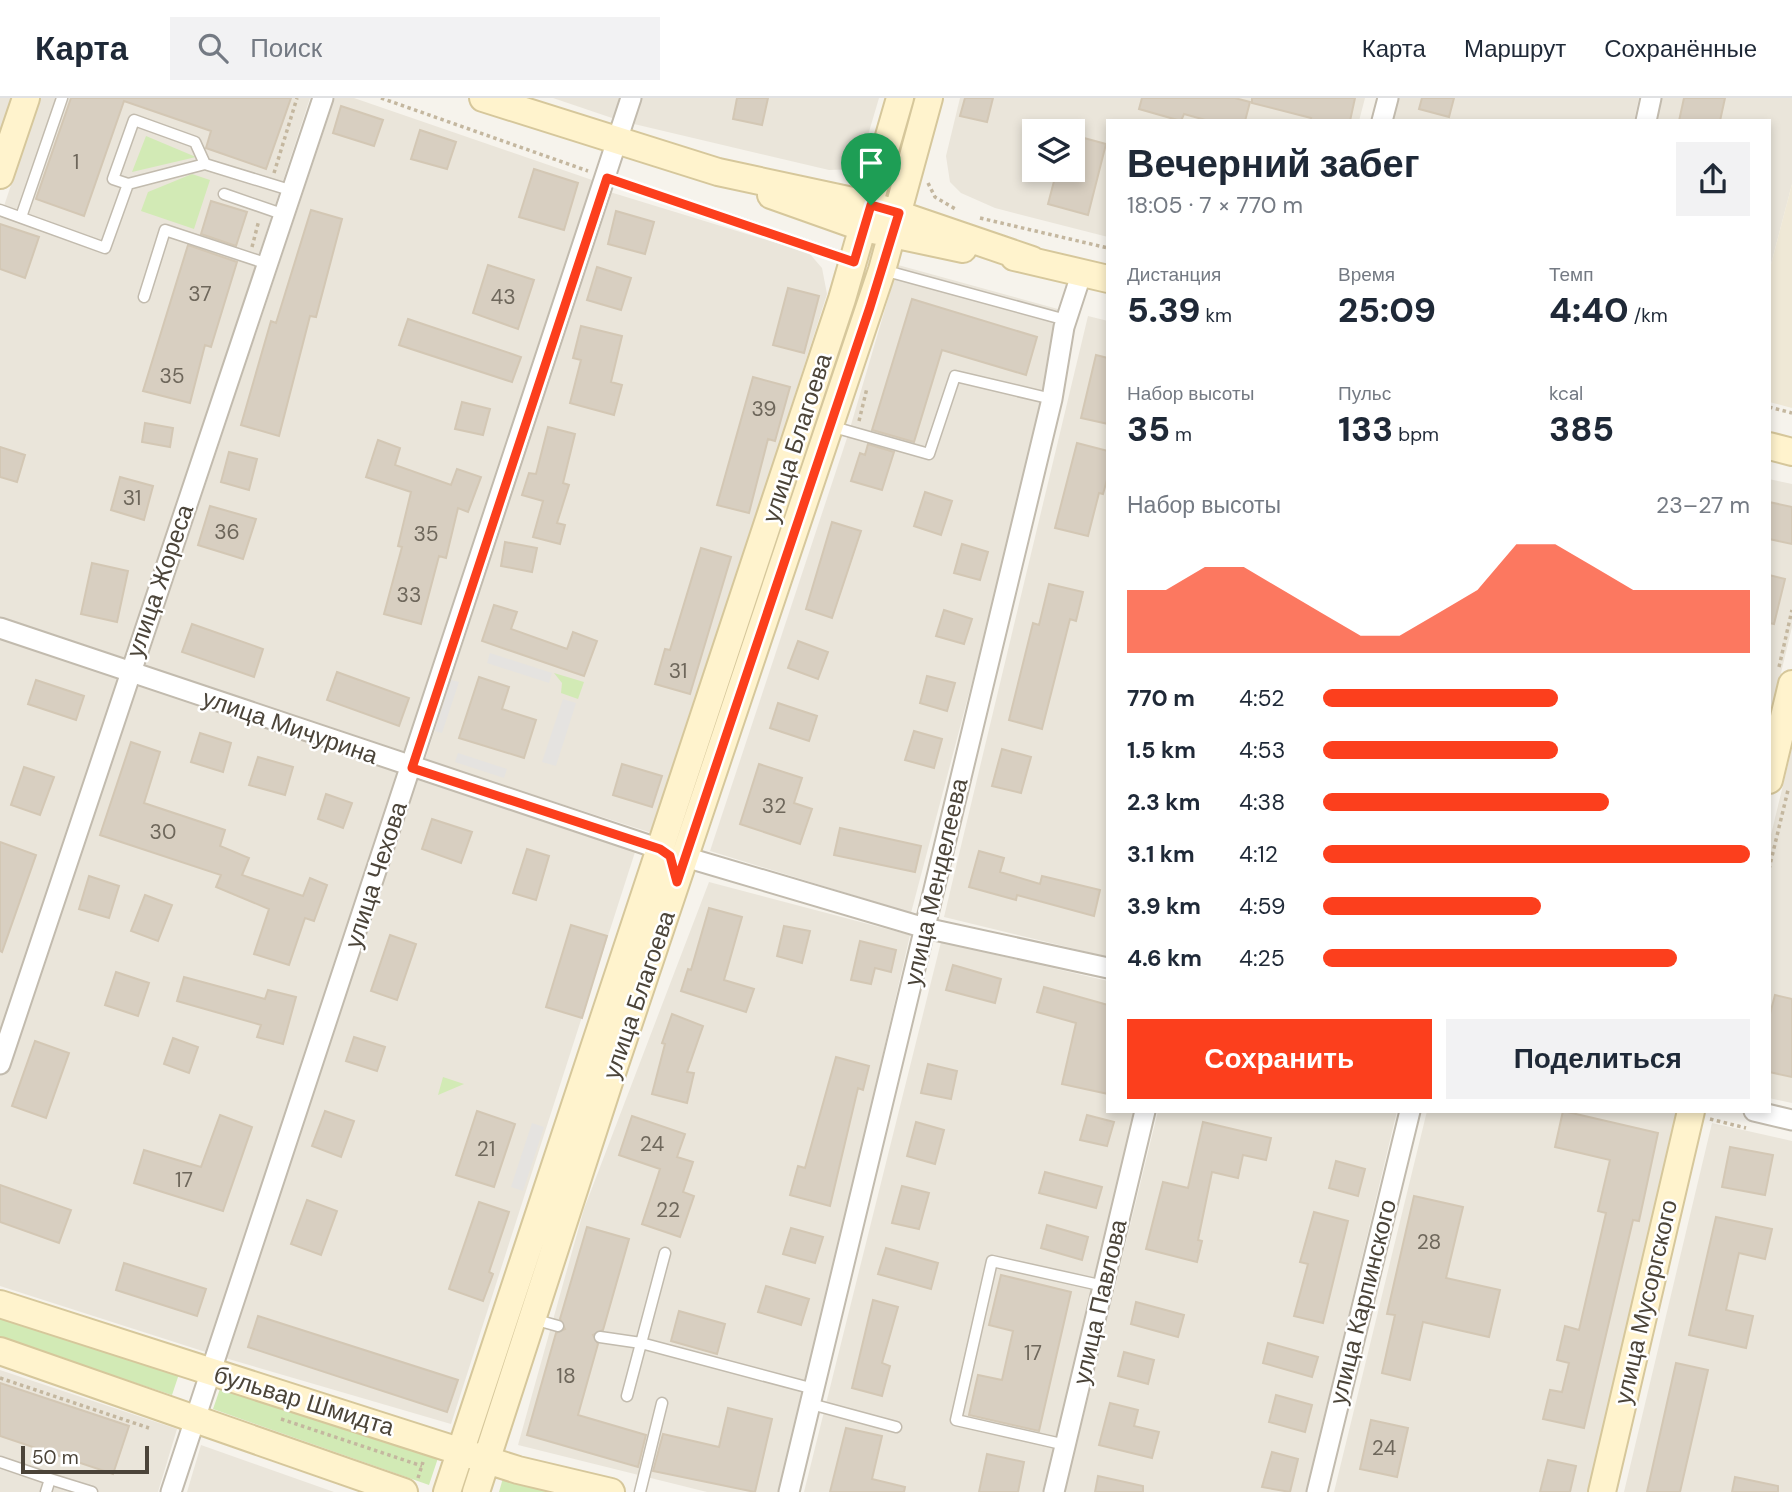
<!DOCTYPE html>
<html lang="ru">
<meta charset="utf-8">
<style>
:root{--surface:#fff;--page:#f2f2f3;--text:#1f2937;--muted:#747a83;--line:#e0e1e3;--accent:#fc3f1d}
body{margin:0;font-family:"DM Sans",sans-serif;background:var(--page);color:var(--text);height:100vh;display:flex;flex-direction:column;font-size:26px;white-space:nowrap}
*{box-sizing:border-box;margin:0}
p{font-size:23px;color:var(--muted)}
.icon{flex:none;width:38px;height:38px;fill:none;stroke:currentColor;stroke-width:2;stroke-linecap:round;stroke-linejoin:round}
.map{position:relative;flex:1;overflow:hidden}
.details{position:absolute;left:1106px;top:21px;width:665px;height:994px;display:flex;flex-direction:column;background:var(--surface);border-radius:0px;box-shadow:0 4px 10px #0003}
.details>*{flex:none}
.fabs{position:absolute;left:1022px;top:21px;display:grid;gap:14px}
.fabs a{display:grid;place-items:center;width:63px;height:63px;border-radius:0px;background:var(--surface);box-shadow:0 4px 10px #0003;font-size:35px}
.scale{position:absolute;left:21px;bottom:18px;width:128px;box-sizing:border-box;padding-left:7px;border:4px solid #4b4439;border-top:0;font-size:19px;line-height:24px;white-space:nowrap;color:#4b4439;-webkit-text-stroke:5px #fff;paint-order:stroke}
.pin{position:absolute;display:grid;place-items:center;width:60px;height:60px;color:#fff;margin:-72px -30px;border-radius:50% 50% 50% 0;rotate:-45deg;box-shadow:0 0 7px #0007}
.pin .icon{rotate:45deg}
.round{display:grid;place-items:center;flex:none;width:74px;height:74px;border-radius:0px;background:var(--page)}
.summary{display:flex;align-items:center;justify-content:space-between;height:119px;padding:0 21px}
h1{font-size:38px;font-weight:800;line-height:52px}
.figures{display:grid;grid-template-columns:repeat(3,1fr);gap:10px;height:119px;padding:7px 21px}
.figures div{display:grid;align-content:center}
.figures b{font-size:35px;font-weight:800}
.figures small{font-size:19px;font-weight:400}
.figures p{font-size:19px}
.chart{height:196px;padding:14px 21px}
.chart p{display:flex;justify-content:space-between}
.chart svg{width:100%;height:126px;margin-top:7px;fill:var(--accent);opacity:.7}
.cta{display:flex;gap:14px;margin-top:auto;padding:14px 21px}
.cta a{flex:1;height:80px;border-radius:0px;background:var(--accent);color:#fff;font-size:28px;font-weight:800;line-height:80px;text-align:center}
.cta a+a{background:var(--page);color:var(--text)}
ul{padding:0 21px;list-style:none;font-size:23px}
li{display:grid;grid-template-columns:112px 84px 1fr;align-items:center;height:52px}
li i{height:18px;border-radius:9px;background:var(--accent)}
header{display:flex;align-items:center;gap:42px;box-sizing:border-box;height:98px;padding:0 35px;background:var(--surface);border-bottom:2px solid var(--line)}
header strong{font-size:33px}
nav{display:flex;gap:38px;margin-inline-start:auto;font-size:24px}
.search{width:490px;height:63px;background:var(--page);display:flex;align-items:center;gap:18px;box-sizing:border-box;padding:0 24px;border-radius:0px;color:var(--muted);font-size:26px}
.map>svg:first-child{display:block}
</style>
<header>
<strong>Карта</strong>
<div class="search"><svg class="icon" aria-label="search" viewBox="0 0 24 24"><circle cx="10" cy="10" r="6"/><path d="M15 15l6 6"/></svg>Поиск</div>
<nav><a>Карта</a><a>Маршрут</a><a>Сохранённые</a></nav>
</header>
<div class="map">
<svg width="1792" height="1394" viewBox="0 0 1792 1394">
<rect width="100%" height="100%" fill="#f6f3ec"/>
<!-- residential -->
<path fill="#eae5da" fill-rule="evenodd" d="M0 0H16L0 47Z
M40 0H310L126 563 0 520V120Z
M335 0H354L595 83 405 655 145 568Z
M553 0H621L615 21Z
M641 0H879L858 71 829 72 634 26Z
M960 0H1365L1359 23H1108V139L995 110 961 95 950 84 946 58ZM1034 33H1073V72H1034Z
M1397 0H1639L1634 23H1392Z
M1662 0H1792V86L1769 174V23H1657Z
M610 94 809 155 822 170 827 196 655 736 425 662Z
M898 167 1065 213 1024 387 911 815 710 753 848 337Z
M1088 218 1108 223V859L944 819Z
M1769 381 1792 386V529L1769 625Z
M0 530 636 751 451 1326 215 1257 0 1188Z
M1792 650V1005L1769 1000V745Z
M709 784 910 837 818 1240 779 1394H707L518 1347 584 1111Z
M941 844 1108 883V1013H1134L1044 1394H804Z
M1158 1013H1397L1306 1394H1065Z
M1427 1013 1678 1015 1591 1394H1334Z
M1712 1025 1792 1043V1394H1624Z
M0 1272 177 1331 158 1394H0Z
M201 1347 334 1394H187Z"/>
<!-- education -->
<path fill="#efe8d6" d="M1792 86V310L1769 304V174Z"/>
<!-- green -->
<path fill="#d2eab5" d="M146 38 196 59 132 74Z
M192 76 210 82 194 131 141 113 148 94Z
M554 575 584 584 578 601 561 595 562 585Z
M443 979 464 986 438 997Z
M0 1214 180 1273 172 1297 0 1240Z
M222 1285 438 1360 429 1387 213 1311Z
M503 1380 564 1394H499Z"/>
<!-- parking -->
<path fill="#e5e3e0" d="M490 555 552 575 549 585 487 565Z
M451 582 459 584 442 635 435 633Z
M563 601 576 605 556 668 542 664Z
M458 655 507 671 504 680 455 664Z
M532 1025 544 1029 523 1093 511 1089Z"/>
<!-- building -->
<path fill="#d8cfc1" stroke="#d3c7b4" stroke-width="2" d="M71 0H291L266 71 206 50 211 33 124 3 84 118 36 101Z
M737 0H768L762 27 733 21Z
M965 0H993L987 24 960 18Z
M1142 0H1235L1250 4 1245 23H1209L1184 16 1181 23 1139 11Z
M1252 0H1355L1350 23H1310L1311 20 1252 5Z
M1422 0H1454L1449 19 1419 11Z
M1684 0H1725L1720 23H1679Z
M341 8 383 22 374 48 333 35Z
M420 32 456 44 447 71 411 61Z
M1073 37 1106 46 1088 117 1048 106 1057 72H1073Z
M534 71 578 85 564 132 519 119Z
M211 103 247 114 236 148 201 136Z
M311 112 342 121 316 219 310 218 279 338 241 327 271 223 276 225Z
M616 113 654 124 645 156 608 146Z
M0 126 39 139 25 180 0 171Z
M188 147 237 164 211 249 205 247 190 305 143 293Z
M488 167 534 182 518 231 473 215Z
M597 169 631 180 621 212 587 202Z
M788 190 819 198 804 255 773 247Z
M912 201 1037 239 1026 277 942 252 914 344 872 332Z
M408 221 521 259 512 284 399 247Z
M581 228 622 238 611 284 622 287 614 317 570 305 581 262 573 260Z
M1096 257 1108 260V326L1081 320Z
M753 279 790 289 775 343 768 341 749 415 717 407Z
M462 304 490 311 483 337 455 331Z
M145 325 173 330 170 349 142 344Z
M548 329 575 336 563 385 569 387 557 425 565 427 560 446 533 439 543 403 522 397 529 375 536 376Z
M378 342 400 350 395 367 451 387 457 371 481 379 468 414 458 410 446 460 439 458 421 526 384 516 402 449 398 448 411 394 366 379Z
M1077 345 1108 353V378L1103 396 1099 395 1088 438 1055 430Z
M868 346 894 354 882 392 851 383 860 355 865 357Z
M0 349 25 357 17 384 0 379Z
M229 354 257 361 249 392 221 384Z
M120 379 153 388 144 422 111 412Z
M925 394 952 403 941 437 914 428Z
M1769 404 1792 409V446L1769 441Z
M210 408 256 421 243 461 198 447Z
M832 424 861 433 832 520 806 511Z
M505 444 537 450 532 474 501 468Z
M962 446 988 454 980 482 954 475Z
M701 450 731 459 690 596 655 586 665 551 670 552Z
M92 465 128 473 117 524 81 516Z
M1769 477 1785 481 1774 526 1769 525Z
M1049 486 1083 494 1076 523 1070 521 1042 631 1009 622 1033 525 1039 527Z
M494 507 517 514 511 531 567 551 573 534 597 543 584 578 482 543Z
M944 512 972 521 964 546 936 538Z
M192 526 263 551 254 579 182 554Z
M798 543 828 554 818 581 788 570Z
M337 574 409 600 399 628 327 602Z
M927 578 955 585 947 613 920 605Z
M479 579 509 589 502 611 536 622 524 660 459 640Z
M36 582 84 598 76 622 28 606Z
M778 605 817 618 809 643 770 630Z
M914 633 942 641 934 670 905 662Z
M200 635 231 645 223 674 191 664Z
M131 644 160 654 144 705 225 732 220 748 249 760 242 777 303 798 310 780 327 787 314 823 305 820 289 867 254 856 269 811 216 789 221 777 100 737Z
M1002 651 1031 659 1021 695 992 688Z
M258 659 293 669 285 697 249 687Z
M622 666 662 678 652 709 613 697Z
M759 666 802 680 794 705 812 711 800 746 740 726Z
M24 669 54 679 40 717 11 707Z
M326 696 352 705 343 730 318 721Z
M432 721 472 734 461 765 422 751Z
M840 730 921 748 915 774 834 757Z
M0 744 36 757 2 854 0 853Z
M527 751 549 758 536 802 513 795Z
M979 753 1004 760 1000 774 1040 786 1042 778 1100 792 1094 818 1017 797 1016 802 969 789Z
M89 778 119 788 109 820 79 811Z
M145 797 172 807 158 843 131 833Z
M709 810 742 819 724 882 754 891 746 914 681 893 688 871 691 872Z
M571 827 607 838 582 920 546 909Z
M784 828 810 833 802 865 777 858Z
M390 837 416 846 397 902 371 893Z
M860 843 896 852 891 874 875 870 871 886 851 882Z
M953 867 1001 881 995 905 946 892Z
M116 874 149 885 138 918 105 907Z
M184 879 265 901 268 892 296 899 283 946 257 939 261 927 177 903Z
M1044 889 1108 907V996L1062 986 1076 925 1037 914Z
M1775 897 1792 901V979L1769 974V920Z
M672 916 703 928 687 974 694 975 687 1005 652 996 665 946 662 945Z
M354 939 385 949 377 973 346 963Z
M173 940 198 949 189 975 164 966Z
M35 943 69 955 46 1020 12 1008Z
M836 959 869 968 863 992 858 990 830 1108 790 1097 798 1068 805 1070Z
M928 966 957 973 951 1001 921 995Z
M325 1013 354 1023 341 1059 312 1048Z
M477 1013 515 1026 494 1089 456 1077Z
M1563 1013 1658 1035 1639 1123 1633 1122 1584 1330 1543 1321 1550 1292 1562 1294 1569 1265 1557 1262 1565 1228 1579 1232 1606 1115 1598 1113 1610 1062 1555 1049Z
M220 1017 252 1029 223 1113 134 1085 144 1052 201 1069Z
M1087 1017 1114 1024 1107 1048 1080 1042Z
M632 1018 685 1036 677 1059 693 1064 683 1094 694 1098 680 1139 642 1126 660 1071 619 1057Z
M916 1024 944 1032 935 1066 907 1058Z
M1203 1024 1271 1040 1266 1062 1243 1057 1238 1080 1212 1074 1198 1142 1202 1143 1197 1164 1146 1151 1163 1084 1188 1090Z
M1730 1049 1773 1057 1765 1097 1722 1089Z
M1336 1063 1365 1071 1358 1098 1329 1090Z
M1045 1074 1102 1089 1096 1110 1039 1095Z
M0 1087 71 1112 59 1145 0 1124Z
M902 1088 929 1095 919 1131 892 1125Z
M1414 1098 1463 1109 1446 1180 1500 1192 1489 1239 1423 1224 1410 1282 1382 1275 1395 1217 1387 1216Z
M307 1102 337 1113 321 1157 291 1146Z
M479 1104 509 1114 489 1174 493 1176 483 1203 449 1191Z
M1314 1114 1348 1123 1323 1225 1294 1218 1308 1166 1300 1164Z
M1716 1119 1772 1131 1765 1161 1739 1155 1726 1212 1753 1218 1746 1250 1689 1237Z
M1047 1127 1088 1139 1082 1162 1041 1150Z
M587 1129 629 1141 603 1232 593 1237 598 1246 578 1317 646 1337 638 1369 527 1337 556 1235 565 1231 560 1221Z
M791 1130 823 1139 815 1165 783 1156Z
M886 1150 938 1165 931 1191 878 1176Z
M124 1165 206 1191 197 1218 116 1192Z
M1001 1177 1071 1194 1039 1333 969 1317 978 1277 1002 1282 1013 1233 989 1227Z
M766 1188 809 1201 801 1227 758 1214Z
M873 1202 898 1209 882 1265 890 1268 882 1298 852 1290Z
M1136 1204 1184 1217 1178 1239 1131 1226Z
M679 1213 725 1226 717 1256 671 1243Z
M258 1218 458 1282 447 1314 248 1249Z
M1268 1245 1318 1259 1312 1279 1263 1265Z
M1124 1254 1154 1262 1148 1286 1118 1278Z
M1676 1265 1708 1272 1680 1394H1647Z
M0 1285 129 1328 113 1376 0 1338Z
M1276 1297 1312 1307 1305 1334 1269 1324Z
M1110 1305 1138 1312 1134 1328 1159 1334 1152 1360 1099 1347Z
M728 1310 772 1321 755 1394 653 1373 663 1336 719 1349Z
M1371 1322 1408 1330 1397 1379 1360 1371Z
M846 1330 882 1338 872 1381 905 1389 904 1394H830Z
M1272 1354 1298 1361 1290 1394 1262 1389Z
M987 1356 1024 1364 1018 1394H979Z
M1548 1362 1576 1368 1570 1394H1540Z
M1098 1378 1143 1388V1394H1095Z
M1735 1379 1778 1388V1394H1732Z"/>
<g fill="none" stroke-linecap="round" stroke-linejoin="round">
<!-- lane casing -->
<g stroke="#c2bbae" stroke-width="13">
<path id="lane" d="M607 80 852 163
M128 86 205 66
M224 96 285 117
M0 112 105 150 128 86 113 81 134 22 195 44 205 66 293 93
M21 119 62 0
M883 172 1066 222
M144 199 165 132 268 166
M830 328 929 356 955 278 1052 301
M533 1221 558 1228
M600 1239 641 1245 814 1291
M627 1298 665 1155
M811 1306 896 1329
M1066 1347 956 1322 992 1163 1104 1188
M0 1364 50 1381
M46 1394 50 1381 92 1394
M640 1394 662 1305"/>
</g>
<!-- street casing -->
<g stroke="#c2bbae" stroke-width="23">
<path id="street" d="M1382 23 1388 0
M1646 23 1651 0
M0 530 660 751
M685 759 925 830 1108 870
M0 966 323 0
M1754 1013 1792 1022
M171 1394 631 0
M789 1394 1052 301 1064 229 1082 174
M1054 1394 1145 1013
M1317 1394 1410 1013"/>
</g>
<!-- secondary casing -->
<g stroke="#d6c79b" stroke-width="30">
<path id="secondary" d="M483 0 718 74 871 107 1032 162
M0 77 26 0
M771 97 864 130 963 151
M1014 159 1108 181
M1769 348 1792 354
M1769 682 1792 586
M0 1206 518 1372 611 1394
M0 1253 404 1394
M447 1394 842 201 900 0
M476 1394 611 978 882 172 929 0
M1602 1394 1691 1013"/>
</g>
<!-- path -->
<path stroke="#c4b79f" stroke-width="3.5" stroke-dasharray="3.5 3.5" stroke-linecap="butt" d="M381 0 588 73
M274 75 297 0
M928 85 935 99 957 112
M980 120 1108 150
M252 149 259 122
M1769 309 1792 315
M859 323 867 290
M1779 569 1792 512
M1769 771 1788 692
M1710 1021 1746 1030
M0 1280 149 1330
M281 1321 422 1368
M418 1380 423 1364"/>
<!-- lane -->
<use href="#lane" stroke="#fff" stroke-width="10"/>
<!-- street -->
<use href="#street" stroke="#fff" stroke-width="19"/>
<!-- secondary -->
<use href="#secondary" stroke="#fff3cd" stroke-width="26"/>
</g>
<g fill="none" stroke-linecap="round" stroke-linejoin="round">
<!-- route casing -->
<g stroke="#fff" stroke-width="14">
<path id="route" d="M607 80 854 164 871 107 899 115 870 209 677 784 670 758 660 751 412 670Z"/>
</g>
<!-- route -->
<use href="#route" stroke="#fc3f1d" stroke-width="9"/>
</g>
<g text-anchor="middle" stroke-width="5" stroke-linejoin="round" paint-order="stroke">
<!-- number labels -->
<g font-size="21" fill="#6e675b">
<text x="76" y="71">1</text>
<text x="200" y="203">37</text>
<text x="503" y="206">43</text>
<text x="172" y="285">35</text>
<text x="764" y="318">39</text>
<text x="132" y="407">31</text>
<text x="227" y="441">36</text>
<text x="426" y="443">35</text>
<text x="409" y="504">33</text>
<text x="678" y="580">31</text>
<text x="774" y="715">32</text>
<text x="163" y="741">30</text>
<text x="652" y="1053">24</text>
<text x="486" y="1058">21</text>
<text x="184" y="1089">17</text>
<text x="668" y="1119">22</text>
<text x="1429" y="1151">28</text>
<text x="1033" y="1262">17</text>
<text x="566" y="1285">18</text>
<text x="1384" y="1357">24</text>
</g>
<!-- street labels -->
<g font-size="24" fill="#4b4439" stroke="#fff">
<text transform="translate(797 340) rotate(-72)" y="8">улица Благоева</text>
<text transform="translate(160 483) rotate(-71)" y="8">улица Жореса</text>
<text transform="translate(290 629) rotate(19)" y="8">улица Мичурина</text>
<text transform="translate(376 777) rotate(-72)" y="8">улица Чехова</text>
<text transform="translate(936 784) rotate(-77)" y="8">улица Менделеева</text>
<text transform="translate(639 897) rotate(-71)" y="8">улица Благоева</text>
<text transform="translate(1100 1204) rotate(-77)" y="8">улица Павлова</text>
<text transform="translate(1363 1204) rotate(-76)" y="8">улица Карпинского</text>
<text transform="translate(1646 1204) rotate(-77)" y="8">улица Мусоргского</text>
<text transform="translate(304 1303) rotate(17)" y="8">бульвар Шмидта</text>
</g>
</g>
</svg>
<div class="fabs">
<a><svg class="icon" aria-label="layers" viewBox="0 0 24 24"><path d="M12 4l9 5-9 5-9-5zM3 14l9 5 9-5"/></svg></a>
</div>
<div class="scale">50 m</div>
<div class="pin" style="left:871px;top:107px;background:#1e9e55"><svg class="icon" aria-label="arrive" viewBox="0 0 24 24"><path d="M6 21V4h12l-3 4 3 4H6"/></svg></div>
<section class="details">
<div class="summary"><div><h1>Вечерний забег</h1><p>18:05 · 7 × 770 m</p></div><a class="round"><svg class="icon" aria-label="share" viewBox="0 0 24 24"><path d="M12 15V3M7 8l5-5 5 5M5 13v7h14v-7"/></svg></a></div>
<div class="figures">
<div><p>Дистанция</p><b>5.39<small> km</small></b></div>
<div><p>Время</p><b>25:09</b></div>
<div><p>Темп</p><b>4:40<small> /km</small></b></div>
</div>
<div class="figures">
<div><p>Набор высоты</p><b>35<small> m</small></b></div>
<div><p>Пульс</p><b>133<small> bpm</small></b></div>
<div><p>kcal</p><b>385</b></div>
</div>
<div class="chart"><p><span>Набор высоты</span>23–27 m</p>
<svg viewBox="0 0 160 44" preserveAspectRatio="none"><path d="M0 44V22L10 22L20 14L30 14L40 22L50 30L60 38L70 38L80 30L90 22L100 6L110 6L120 14L130 22L140 22L150 22L160 22V44z"/></svg>
</div>
<ul>
<li><b>770 m</b>4:52<i style="width:55%"></i></li>
<li><b>1.5 km</b>4:53<i style="width:55%"></i></li>
<li><b>2.3 km</b>4:38<i style="width:67%"></i></li>
<li><b>3.1 km</b>4:12<i style="width:100%"></i></li>
<li><b>3.9 km</b>4:59<i style="width:51%"></i></li>
<li><b>4.6 km</b>4:25<i style="width:83%"></i></li>
</ul>
<div class="cta"><a>Сохранить</a><a>Поделиться</a></div>
</section>
</div>
